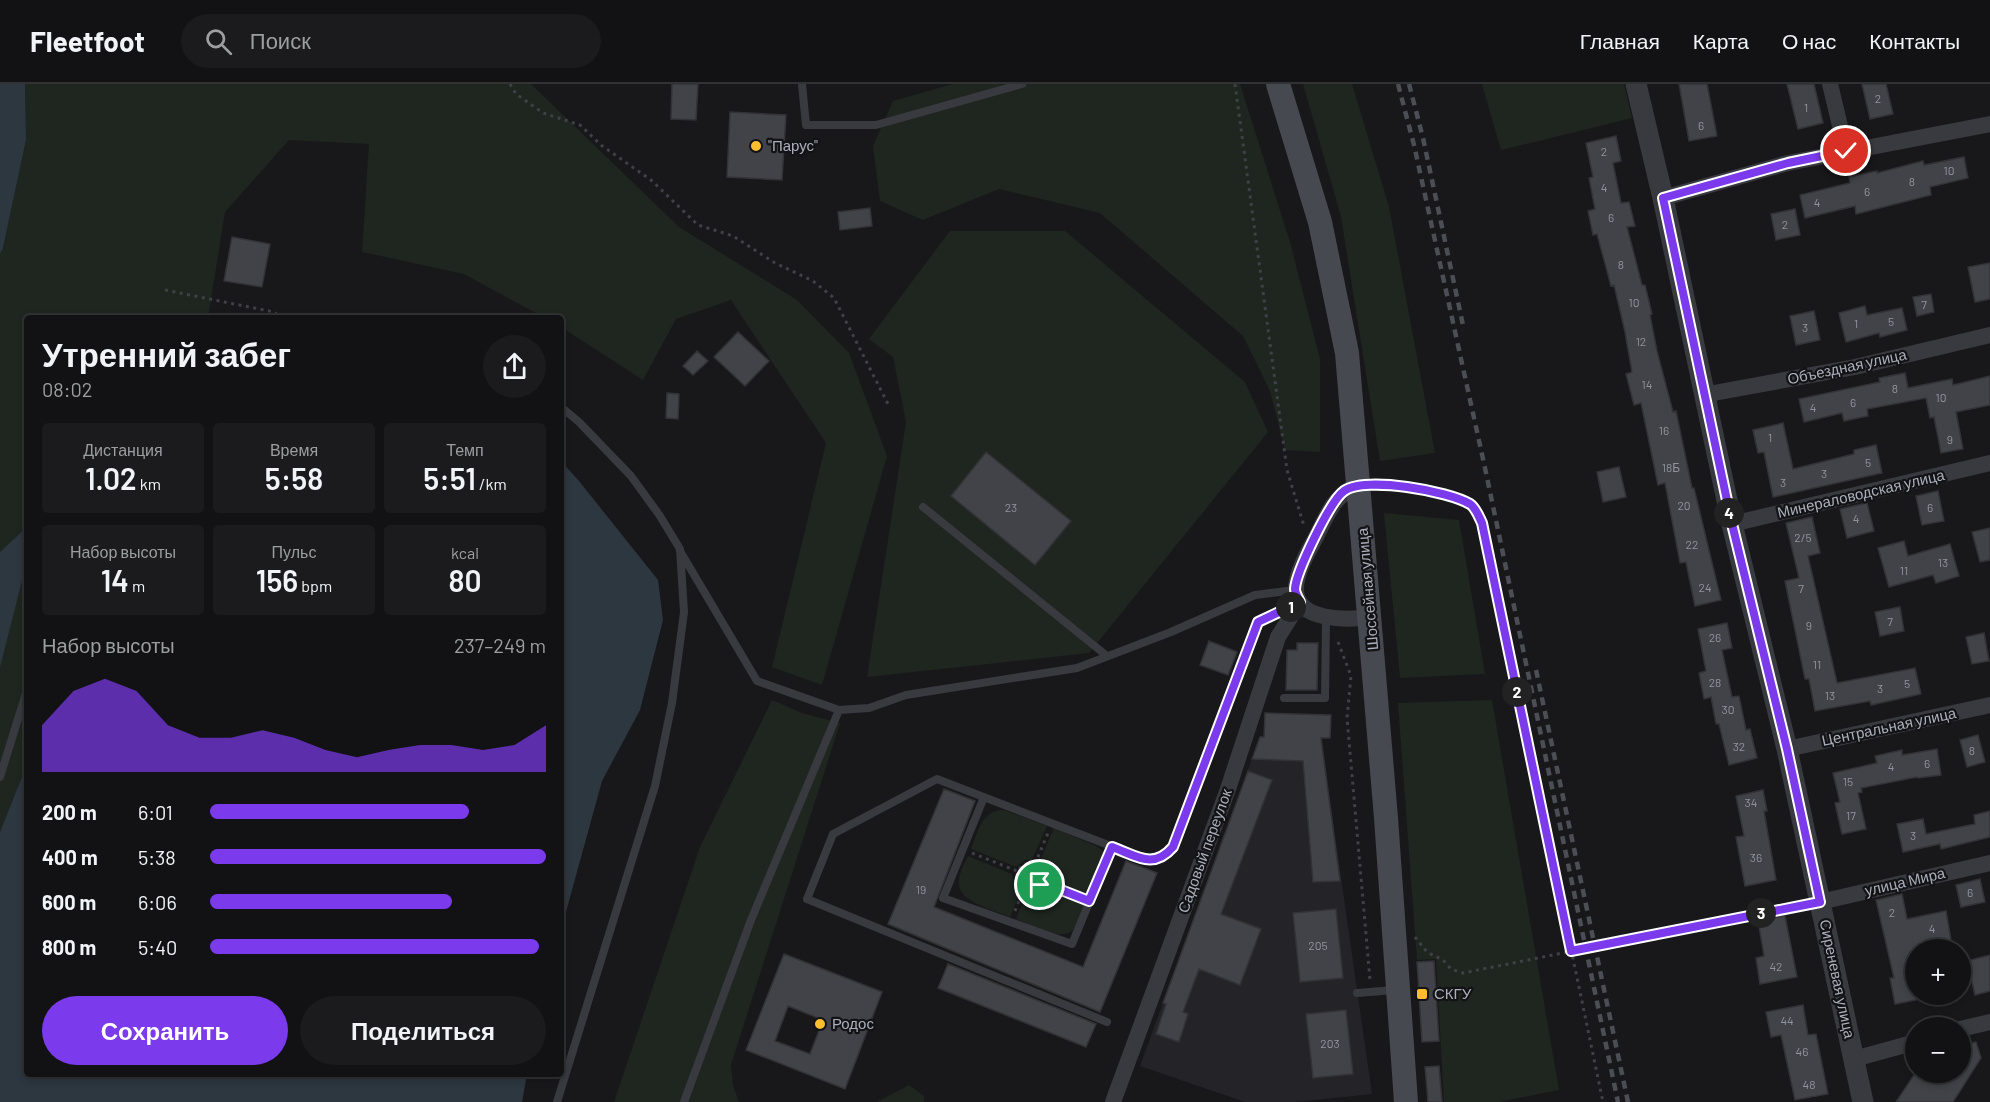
<!DOCTYPE html>
<html lang="ru">
<meta charset="utf-8">
<style>
:root{--surface:#121214;--page:#1b1b1d;--text:#f1f3f6;--muted:#9c9ea0;--line:#313234;--accent:#7c3aed}
body{margin:0;font-family:Barlow,sans-serif;background:var(--page);color:var(--text);height:100vh;display:flex;flex-direction:column;font-size:22px;white-space:nowrap}
*{box-sizing:border-box;margin:0}
p{font-size:20px;color:var(--muted)}
.icon{flex:none;width:33px;height:33px;fill:none;stroke:currentColor;stroke-width:2;stroke-linecap:round;stroke-linejoin:round}
.map{position:relative;flex:1;overflow:hidden}
.details{position:absolute;left:24px;top:231px;width:540px;height:762px;display:flex;flex-direction:column;background:var(--surface);border-radius:6px;box-shadow:0 3px 9px #0003,0 0 0 2px var(--line)}
.details>*{flex:none}
.tools{position:absolute;left:1905px;top:855px;display:grid;gap:12px}
.tools a{display:grid;place-items:center;width:66px;height:66px;border-radius:50%;background:var(--surface);box-shadow:0 3px 9px #0003,0 0 0 2px var(--line);font-size:30px}
.pin{position:absolute;display:grid;place-items:center;width:51px;height:51px;color:#fff;margin:-26px;border:3px solid #fff;border-radius:50%;box-shadow:0 2px 6px #0007}
.km{position:absolute;width:30px;height:30px;margin:-15px;border-radius:50%;background:#222;color:#fff;font-size:16px;line-height:30px;text-align:center}
.round{display:grid;place-items:center;flex:none;width:63px;height:63px;border-radius:32px;background:var(--page)}
.headline{display:flex;align-items:center;justify-content:space-between;height:102px;padding:0 18px}
h1{font-size:33px;font-weight:600;line-height:45px}
.figures{display:grid;grid-template-columns:repeat(3,1fr);gap:9px;height:102px;padding:6px 18px}
.figures div{display:grid;align-content:center;border-radius:6px;background:var(--page);text-align:center}
.figures b{font-size:30px;font-weight:600}
.figures small{font-size:16px;font-weight:400}
.figures p{font-size:16px}
.chart{height:168px;padding:12px 18px}
.chart p{display:flex;justify-content:space-between}
.chart svg{width:100%;height:108px;margin-top:6px;fill:var(--accent);opacity:.7}
.button{display:flex;gap:12px;margin-top:auto;padding:12px 18px}
.button a{flex:1;height:69px;border-radius:36px;background:var(--accent);color:#fff;font-size:24px;font-weight:600;line-height:69px;text-align:center}
.button a+a{background:var(--page);color:var(--text)}
ul{padding:0 18px;list-style:none;font-size:20px}
li{display:grid;grid-template-columns:96px 72px 1fr;align-items:center;height:45px}
li i{height:15px;border-radius:8px;background:var(--accent)}
header{display:flex;align-items:center;gap:36px;box-sizing:border-box;height:84px;padding:0 30px;background:var(--surface);border-bottom:2px solid var(--line)}
header strong{font-size:28px}
nav{display:flex;gap:33px;margin-inline-start:auto;font-size:21px}
.search{width:420px;height:54px;background:var(--page);display:flex;align-items:center;gap:15px;box-sizing:border-box;padding:0 21px;border-radius:33px;color:var(--muted);font-size:22px}
.map>svg:first-child{display:block}
</style>
<header>
<strong>Fleetfoot</strong>
<div class="search"><svg class="icon" aria-label="search" viewBox="0 0 24 24"><circle cx="10" cy="10" r="6"/><path d="M15 15l6 6"/></svg>Поиск</div>
<nav><a>Главная</a><a>Карта</a><a>О нас</a><a>Контакты</a></nav>
</header>
<div class="map">
<svg width="1990" height="1018" viewBox="0 0 1990 1018">
<rect width="100%" height="100%" fill="#18181b"/>
<!-- built -->
<path fill="#242428" d="M1260 653 1321 654 1372 1010 1295 1018H1245L1140 982Z"/>
<!-- green -->
<path fill="#1e261f" d="M25 0H531L679 143 797 216 849 269 887 372 822 601 772 583 826 359 731 216 676 235 643 296 561 243V234H545L464 190 362 168 369 60 289 56 225 128 208 234H27V680L0 748V170L3 164 26 56Z
M953 0H1240L1290 158 1320 275V368L1285 366 1270 307 1243 252 1100 129 999 105 923 136 880 117 873 62 893 17Z
M1303 0H1352L1389 123 1435 369 1380 377 1341 133Z
M1482 0H1624L1632 34 1501 66Z
M950 147H1065L1245 298 1268 348 1089 569 867 593 906 338 893 273 869 255Z
M1384 429 1459 436 1485 590 1400 594Z
M772 616 802 629 840 639 731 981 733 1001 739 1018H614L700 763Z
M1492 616 1559 1006 1499 1018H1444L1436 875 1417 876 1398 619Z
M1004 726 1047 742 1032 776H1025L1016 783 971 765C978 747 982 726 1004 726Z
M1054 744 1096 762 1103 767V771L1088 812 1046 795V786L1039 779Z
M968 772 1012 790 1014 800 1021 807 1010 833C996 827 959 818 959 800 958 791 964 780 968 772Z
M1021 792a9 9 0 1 1 18 0a9 9 0 1 1-18 0Z
M1043 802 1084 820C1081 828 1078 841 1072 847 1061 857 1029 840 1016 835L1026 809H1036Z
M909 1001 924 1012V1018H877Z"/>
<!-- water -->
<path fill="#2d3740" d="M0 0H25L26 56 3 164 0 170Z
M561 377 579 397 658 496 663 536 640 626 602 697 561 846Z
M27 443V477L0 583V468Z
M27 680V990H527L522 1018H0V748Z"/>
<!-- building -->
<path fill="#424348" stroke="#323237" stroke-width="1.5" fill-rule="evenodd" d="M672 0H698L696 36 671 35Z
M1679 0H1707L1717 52 1689 57Z
M1787 0H1814L1823 39 1798 45Z
M1862 0H1886L1893 30 1870 35Z
M730 28 786 31 782 96 727 93Z
M1616 52 1621 77 1613 79 1621 119 1629 118 1635 142 1627 143 1642 201H1645L1652 230 1650 231 1657 267 1673 328 1676 327 1692 404H1694L1721 516 1695 522 1686 478 1680 479 1665 399 1658 401 1641 319 1634 321 1626 290 1632 288 1625 248 1614 201 1611 202 1597 150 1593 151 1588 127 1595 125 1589 94 1593 93 1586 59Z
M1964 73 1968 94 1930 103 1931 111 1856 130 1855 122 1805 134 1800 111 1850 99 1849 93 1877 87V89L1923 77 1924 81Z
M870 124 872 142 840 146 838 128Z
M1795 125 1800 151 1776 156 1771 130Z
M232 153 270 160 262 203 224 197Z
M1990 179V215L1975 218 1968 183Z
M1931 210 1934 228 1917 232 1913 213Z
M1865 222 1867 231 1902 224 1907 246 1880 253 1879 249 1846 258 1839 229Z
M1814 227 1820 256 1796 261 1790 232Z
M738 248 769 277 745 302 714 273Z
M697 267 708 277 693 291 683 282Z
M1905 289 1908 304 1952 295 1953 301 1990 292V321L1956 328 1963 365 1941 369 1934 333 1930 334 1926 314 1867 325 1868 332 1844 337 1842 329 1804 338 1799 315 1880 298 1879 294Z
M667 309 679 310 678 335 666 334Z
M1783 339 1793 385 1854 370V366L1876 361 1882 389 1773 413 1764 368 1758 369 1753 346Z
M986 368 1071 437 1035 481 951 412Z
M1619 383 1626 413 1603 418 1597 388Z
M1938 407 1944 437 1922 441 1916 412Z
M1867 419 1874 447 1847 454 1840 425Z
M1812 433 1820 469 1808 472 1837 599 1915 584 1921 610 1871 621 1870 617 1815 627 1809 595H1805L1785 497 1799 494 1786 439Z
M1990 444V476L1980 478 1972 448Z
M1904 457 1908 472 1950 460 1959 492 1936 499 1933 491 1889 503 1878 464Z
M1900 523 1904 547 1880 552 1875 528Z
M1727 539 1732 564 1722 566 1732 613 1739 612 1746 646 1750 645 1757 674 1729 681 1719 640H1716L1711 613 1704 615 1699 589 1706 587 1698 545Z
M1984 549 1989 577 1972 580 1966 553Z
M1209 557 1237 568 1228 591 1200 581Z
M1297 559H1318L1317 606H1286L1287 566H1297Z
M1265 629 1331 631 1330 654H1321L1340 797 1313 798 1303 677 1252 675 1260 653H1264Z
M1978 651 1985 678 1967 683 1960 656Z
M1937 665 1941 691 1918 694 1917 693 1861 704 1862 708 1858 709 1866 745 1842 750 1835 719 1840 718 1833 689 1877 679 1875 672 1902 666V671Z
M1248 687 1272 696 1221 830 1261 845 1240 901 1199 885 1183 928 1188 930 1179 958 1156 950 1166 920 1163 919Z
M944 705 975 717 934 823 1083 883 1126 777 1157 789 1100 928 888 840Z
M1763 706 1767 727H1764L1776 796 1745 802 1736 753 1744 752 1736 712Z
M1990 727V753L1941 765 1940 760 1903 768 1897 740 1923 735 1926 750 1975 740 1974 731Z
M1980 795 1985 818 1961 823 1956 801Z
M1902 810 1907 835 1946 827 1951 856 1916 864V916L1895 920 1890 894H1894L1876 816Z
M1336 825 1343 894 1300 898 1293 829Z
M1785 832 1797 893 1760 900 1756 874 1764 872 1758 836Z
M784 870 882 908 845 1005 746 966ZM788 922 823 936 810 970 775 957Z
M1990 871V907L1975 911 1967 877Z
M1434 877 1439 957 1422 958 1417 878Z
M948 880 1096 940 1086 963 938 904Z
M1803 921 1808 951 1816 950 1828 1010 1795 1016 1781 951 1771 953 1766 928Z
M1346 926 1353 990 1313 994 1306 930Z
M1976 958 1981 974 1953 1018H1896L1916 988H1960V962Z
M1439 982 1442 1018H1428L1425 983Z"/>
<g fill="none" stroke-linecap="round" stroke-linejoin="round">
<!-- path -->
<path stroke="#3f4147" stroke-width="3" stroke-dasharray="3 4.5" stroke-linecap="butt" d="M510 0 516 10 543 29 580 41 601 61 651 96 698 141 733 152 775 179 813 197 834 214 888 320
M1235 0 1287 386 1304 442
M165 206 274 228 282 234
M1376 400 1456 413 1473 422 1482 439 1603 1018
M1338 558 1351 592 1347 634 1370 896
M972 769 1017 787
M1017 792a13 13 0 1 1 26 0a13 13 0 1 1-26 0Z
M1035 780 1048 749
M1041 798 1078 813
M1015 827 1024 804
M1415 853 1427 868 1443 876 1451 885 1463 889 1802 821"/>
<!-- service -->
<path stroke="#393a40" stroke-width="8" d="M802 0 806 41H876L1022 0
M923 423 1107 572
M680 467 757 597 839 626 869 624 906 611 1077 584 1171 548 1255 511 1295 506
M1284 614H1325L1326 534
M0 693 27 606
M984 713 943 814 1072 860 1112 763
M1357 909 1395 906
M1107 938 807 815 833 750 937 695 1137 772C1161 779 1169 774 1179 751L1258 538 1294 521
M557 1018 655 702 672 619 684 528 680 465 660 432 631 392 579 338 561 323
M684 1018 751 836 839 626"/>
<!-- minor -->
<path stroke="#393a40" stroke-width="16" d="M1830 0 1846 67
M1663 114 1788 79 1990 40
M1703 311 1855 283 1990 251
M1359 401C1333 412 1328 429 1316 453 1308 468 1296 488 1296 505 1295 538 1349 536 1370 533
M1732 440 1990 379
M1787 665 1990 621
M1820 818 1990 779
M1960 945 1990 938
M1854 975 1916 958
M1113 1018 1228 705 1278 553 1300 518"/>
<!-- tertiary -->
<path stroke="#393a40" stroke-width="21" d="M1636 0 1663 114 1732 440 1787 665 1863 1018"/>
<!-- secondary -->
<path stroke="#474950" stroke-width="24" d="M1278 0 1320 138 1347 269 1386 734 1406 1018"/>
<!-- rail -->
<path stroke="#4c4e55" stroke-width="4.5" stroke-dasharray="8 6" stroke-linecap="butt" d="M1398 0 1414 61 1485 384 1618 1018
M1409 0 1423 54 1464 246
M1536 586 1628 1018"/>
</g>
<g fill="none" stroke-linecap="round" stroke-linejoin="round">
<!-- route casing -->
<g stroke="#fff" stroke-width="12">
<path id="route" d="M1040 801 1041 798 1089 817 1112 763C1137 772 1153 786 1173 763L1258 538 1300 518C1298 514 1295 509 1295 505 1296 488 1330 417 1344 407 1366 392 1448 407 1470 420 1476 424 1479 433 1482 439L1571 867 1820 818 1787 665 1732 440 1663 114 1788 79 1846 67"/>
</g>
<!-- route -->
<use href="#route" stroke="#7c3aed" stroke-width="8"/>
</g>
<!-- markers -->
<g fill="#fcbd2f" stroke="#131316" stroke-width="2">
<circle cx="756" cy="62" r="6"/>
<rect x="1416" y="904" width="12" height="12" rx="3"/>
<circle cx="820" cy="940" r="6"/>
</g>
<g text-anchor="middle" stroke-width="4.5" stroke-linejoin="round" paint-order="stroke">
<!-- number labels -->
<g font-size="12" fill="#90949e">
<text x="1878" y="19">2</text>
<text x="1806" y="28">1</text>
<text x="1701" y="46">6</text>
<text x="1604" y="72">2</text>
<text x="1949" y="91">10</text>
<text x="1912" y="102">8</text>
<text x="1604" y="108">4</text>
<text x="1867" y="112">6</text>
<text x="1817" y="123">4</text>
<text x="1611" y="138">6</text>
<text x="1785" y="145">2</text>
<text x="1621" y="185">8</text>
<text x="1634" y="223">10</text>
<text x="1924" y="225">7</text>
<text x="1891" y="242">5</text>
<text x="1856" y="244">1</text>
<text x="1805" y="248">3</text>
<text x="1641" y="262">12</text>
<text x="1647" y="305">14</text>
<text x="1895" y="309">8</text>
<text x="1941" y="318">10</text>
<text x="1853" y="323">6</text>
<text x="1813" y="328">4</text>
<text x="1664" y="351">16</text>
<text x="1770" y="358">1</text>
<text x="1950" y="360">9</text>
<text x="1868" y="383">5</text>
<text x="1671" y="388">18Б</text>
<text x="1824" y="394">3</text>
<text x="1783" y="403">3</text>
<text x="1684" y="426">20</text>
<text x="1011" y="428">23</text>
<text x="1930" y="428">6</text>
<text x="1856" y="439">4</text>
<text x="1803" y="458">2/5</text>
<text x="1692" y="465">22</text>
<text x="1943" y="483">13</text>
<text x="1904" y="491">11</text>
<text x="1705" y="508">24</text>
<text x="1801" y="509">7</text>
<text x="1890" y="542">7</text>
<text x="1809" y="546">9</text>
<text x="1715" y="558">26</text>
<text x="1817" y="585">11</text>
<text x="1715" y="603">28</text>
<text x="1907" y="604">5</text>
<text x="1880" y="609">3</text>
<text x="1830" y="616">13</text>
<text x="1728" y="630">30</text>
<text x="1739" y="667">32</text>
<text x="1972" y="671">8</text>
<text x="1927" y="684">6</text>
<text x="1891" y="687">4</text>
<text x="1848" y="702">15</text>
<text x="1751" y="723">34</text>
<text x="1851" y="736">17</text>
<text x="1913" y="756">3</text>
<text x="1756" y="778">36</text>
<text x="921" y="810">19</text>
<text x="1970" y="813">6</text>
<text x="1892" y="833">2</text>
<text x="1932" y="849">4</text>
<text x="1318" y="866">205</text>
<text x="1776" y="887">42</text>
<text x="1787" y="941">44</text>
<text x="1330" y="964">203</text>
<text x="1802" y="972">46</text>
<text x="1809" y="1005">48</text>
</g>
<!-- poi labels -->
<g font-size="15" fill="#aaafbb" stroke="#131316" text-anchor="start">
<text x="768" y="67">"Парус"</text>
<text x="1434" y="915">СКГУ</text>
<text x="832" y="945">Родос</text>
</g>
<!-- street labels -->
<g font-size="15" fill="#aaafbb" stroke="#131316">
<text transform="translate(1847 283) rotate(-12)" y="5">Объездная улица</text>
<text transform="translate(1861 410) rotate(-13)" y="5">Минераловодская улица</text>
<text transform="translate(1368 505) rotate(-95)" y="5">Шоссейная улица</text>
<text transform="translate(1889 643) rotate(-12)" y="5">Центральная улица</text>
<text transform="translate(1205 767) rotate(-70)" y="5">Садовый переулок</text>
<text transform="translate(1905 798) rotate(-13)" y="5">улица Мира</text>
<text transform="translate(1837 895) rotate(78)" y="5">Сиреневая улица</text>
</g>
</g>
</svg>
<div class="tools">
<a>+</a>
<a>−</a>
</div>
<div class="pin" style="left:1040px;top:801px;background:#1e9e55"><svg class="icon" aria-label="arrive" viewBox="0 0 24 24"><path d="M6 21V4h12l-3 4 3 4H6"/></svg></div>
<div class="pin" style="left:1846px;top:67px;background:#d93025"><svg class="icon" aria-label="check" viewBox="0 0 24 24"><path d="M5 12l5 5 9-10"/></svg></div>
<b class="km" style="left:1291px;top:523px">1</b>
<b class="km" style="left:1517px;top:608px">2</b>
<b class="km" style="left:1761px;top:829px">3</b>
<b class="km" style="left:1729px;top:429px">4</b>
<section class="details">
<div class="headline"><div><h1>Утренний забег</h1><p>08:02</p></div><a class="round"><svg class="icon" aria-label="share" viewBox="0 0 24 24"><path d="M12 15V3M7 8l5-5 5 5M5 13v7h14v-7"/></svg></a></div>
<div class="figures">
<div><p>Дистанция</p><b>1.02<small> km</small></b></div>
<div><p>Время</p><b>5:58</b></div>
<div><p>Темп</p><b>5:51<small> /km</small></b></div>
</div>
<div class="figures">
<div><p>Набор высоты</p><b>14<small> m</small></b></div>
<div><p>Пульс</p><b>156<small> bpm</small></b></div>
<div><p>kcal</p><b>80</b></div>
</div>
<div class="chart"><p><span>Набор высоты</span>237–249 m</p>
<svg viewBox="0 0 160 44" preserveAspectRatio="none"><path d="M0 44V25L10 11L20 6L30 11L40 25L50 30L60 30L70 27L80 30L90 35L100 38L110 35L120 33L130 33L140 35L150 33L160 25V44z"/></svg>
</div>
<ul>
<li><b>200 m</b>6:01<i style="width:77%"></i></li>
<li><b>400 m</b>5:38<i style="width:100%"></i></li>
<li><b>600 m</b>6:06<i style="width:72%"></i></li>
<li><b>800 m</b>5:40<i style="width:98%"></i></li>
</ul>
<div class="button"><a>Сохранить</a><a>Поделиться</a></div>
</section>
</div>
